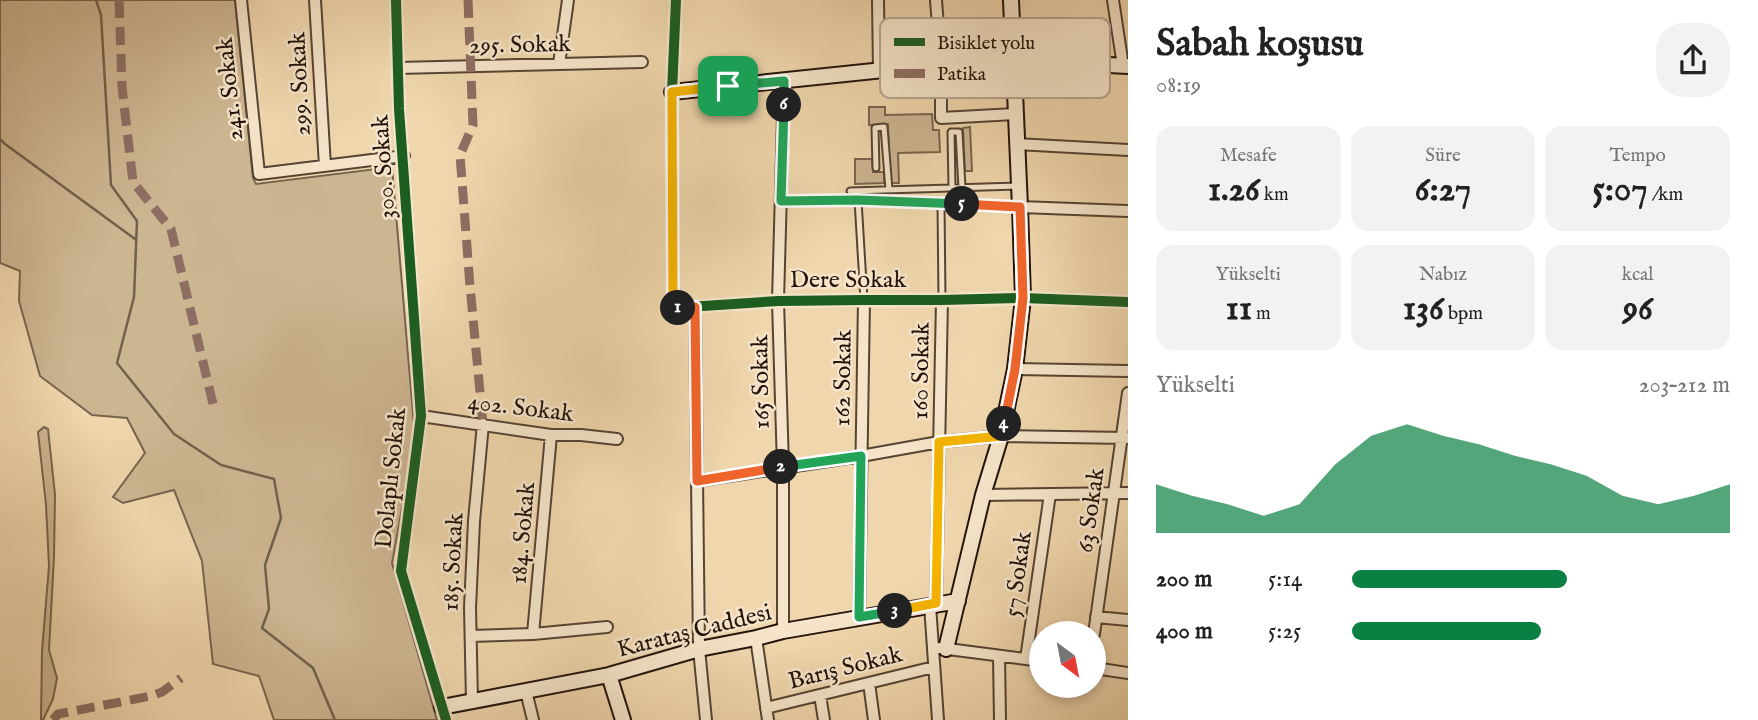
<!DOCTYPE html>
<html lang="tr">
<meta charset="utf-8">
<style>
:root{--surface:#fff;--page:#f2f2f2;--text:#222;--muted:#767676;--accent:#0b8043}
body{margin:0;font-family:"IM FELL English",serif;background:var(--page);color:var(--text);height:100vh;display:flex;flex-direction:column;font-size:26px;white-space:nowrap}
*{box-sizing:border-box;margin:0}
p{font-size:23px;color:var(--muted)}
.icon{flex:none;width:38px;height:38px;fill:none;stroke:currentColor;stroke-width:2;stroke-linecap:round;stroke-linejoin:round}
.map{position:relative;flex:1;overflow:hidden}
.side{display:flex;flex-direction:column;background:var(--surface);width:630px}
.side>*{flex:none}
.needle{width:46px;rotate:148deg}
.controls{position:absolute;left:1029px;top:621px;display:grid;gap:14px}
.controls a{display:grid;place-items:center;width:77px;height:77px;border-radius:50%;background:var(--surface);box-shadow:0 4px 10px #0003;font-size:35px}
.pin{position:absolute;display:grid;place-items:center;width:60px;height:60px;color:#fff;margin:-30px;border-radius:14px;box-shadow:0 4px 10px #0006}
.km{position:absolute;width:35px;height:35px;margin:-18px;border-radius:50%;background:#222;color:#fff;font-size:19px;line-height:35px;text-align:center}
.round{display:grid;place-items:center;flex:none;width:74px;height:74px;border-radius:28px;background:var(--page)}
.overview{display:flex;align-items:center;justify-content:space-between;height:119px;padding:0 28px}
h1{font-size:38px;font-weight:700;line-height:52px}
.stats{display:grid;grid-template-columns:repeat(3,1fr);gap:10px;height:119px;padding:7px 28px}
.stats div{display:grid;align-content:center;border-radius:18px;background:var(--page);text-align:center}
.stats b{font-size:35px;font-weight:700}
.stats small{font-size:19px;font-weight:400}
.stats p{font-size:19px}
.chart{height:196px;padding:14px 28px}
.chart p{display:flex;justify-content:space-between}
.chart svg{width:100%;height:126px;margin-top:7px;fill:var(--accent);opacity:.7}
ul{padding:0 28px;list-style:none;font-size:23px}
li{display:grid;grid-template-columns:112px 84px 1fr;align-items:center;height:52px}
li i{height:18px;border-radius:9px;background:var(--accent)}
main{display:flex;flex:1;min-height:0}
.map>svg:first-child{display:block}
</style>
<main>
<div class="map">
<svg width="1128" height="720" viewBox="0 0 1128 720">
<rect width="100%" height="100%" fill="#efd6ac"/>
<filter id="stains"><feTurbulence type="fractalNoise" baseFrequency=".00286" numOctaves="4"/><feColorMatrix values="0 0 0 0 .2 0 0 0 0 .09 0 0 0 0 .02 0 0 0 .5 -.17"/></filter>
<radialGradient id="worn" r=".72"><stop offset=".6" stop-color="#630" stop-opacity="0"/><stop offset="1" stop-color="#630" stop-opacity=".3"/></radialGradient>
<!-- green -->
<path fill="#ccb591" stroke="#77644e" stroke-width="2" d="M0 0H235L253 178 256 184 392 167 415 437 392 563 437 720H274L259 676 213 664 202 561 174 490 123 503 113 497 145 453 127 418 92 415 40 376 19 301 20 271 0 263Z
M869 107H885V115L932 114 933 130H939L940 152 898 153 899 183H890L888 124 869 125Z
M970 127 972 171H965L963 128Z
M855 159H872L873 172H884V183L855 184Z
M44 427 48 429 55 495 54 557 49 650 57 678 53 699 43 720H41L42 651 49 566 46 505 38 432Z"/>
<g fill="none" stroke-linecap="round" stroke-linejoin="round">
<!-- stream -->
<path stroke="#73604b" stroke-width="2.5" d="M96 0 101 15 111 185 137 221 134 297 117 363 174 434 221 465 274 479 281 518 265 565 269 609 262 628 313 668 335 720
M0 139 5 144 135 239"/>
<!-- lane casing -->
<g stroke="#543" stroke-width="9">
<path id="lane" d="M876 168 875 128 884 127 889 190
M952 188 951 132H959L962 188
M850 191 1018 186
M858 200 864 300
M781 201 858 200 1017 206
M941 203 942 300"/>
</g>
<!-- street casing -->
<g stroke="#543" stroke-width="14">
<path id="street" d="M241 0 259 174 404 156
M315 0 325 166
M396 0 399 109 421 416 401 571 446 720
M676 0 672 92 673 308 778 301 864 300H942L1023 298 1128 302
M878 0 879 71
M936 0 941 64V118L1015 114
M1113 0 1123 66
M559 64 568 0
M398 68 642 62
M1016 144 1128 150
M1020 207 1128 211
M695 307 699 649 706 720
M1015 369 1128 371
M421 416 551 435H581L617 439
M697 481 861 456 939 442 1001 436 1128 438
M983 495 1128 493
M936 603 942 300
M930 605 938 720
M859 617 864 300
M1096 617 1128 620
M783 631V467L778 301 784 81
M533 634 551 435
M1094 634 1128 393
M471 636 533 634 607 627
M756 638 768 720
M940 648 1041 661
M999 656 1000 720
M1026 659 1050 494
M1094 668 1128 673
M869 683 874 720
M526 691 533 720
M820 695 824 720
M472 701 470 608 474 521 483 424
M766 708 934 667"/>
</g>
<!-- secondary casing -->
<g stroke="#22130b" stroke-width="18">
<path id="secondary" d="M672 92 941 64 1013 60 1128 66
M946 649 983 495 1001 436 1015 369 1023 298 1020 207 1011 0
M609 675 623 720
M442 707 609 675 699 649 756 638 783 631 958 601"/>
</g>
<!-- lane -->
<use href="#lane" stroke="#f5e4c9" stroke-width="5"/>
<!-- street -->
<use href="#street" stroke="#f5e4c9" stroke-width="10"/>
<!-- secondary -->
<use href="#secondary" stroke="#f5e4c9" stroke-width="14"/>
<!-- quiet -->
<path stroke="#8d6e63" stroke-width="9" stroke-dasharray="18 9" stroke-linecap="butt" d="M119 0 122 87 133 182 171 229 214 408
M468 0 473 125 460 155 470 286 483 424
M53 720 58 714 151 696 162 692 181 678"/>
<!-- cycleway casing -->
<g stroke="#f5e4c9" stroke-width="15">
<path id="cycleway" d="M396 0 399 109 421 416 401 571 446 720
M676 0 672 92 673 308 778 301 864 300H942L1023 298 1128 302"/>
</g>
<!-- cycleway -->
<use href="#cycleway" stroke="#1b5e20" stroke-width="10"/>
</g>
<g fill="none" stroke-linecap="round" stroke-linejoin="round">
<!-- split-1 casing -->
<g stroke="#fff" stroke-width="14">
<path id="split-1" d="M678 308H673L672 92 728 86"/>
</g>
<!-- split-2 casing -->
<g stroke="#fff" stroke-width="14">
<path id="split-2" d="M678 308 695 307 697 481 781 467"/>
</g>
<!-- split-3 casing -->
<g stroke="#fff" stroke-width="14">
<path id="split-3" d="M781 467 861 456 859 617 895 611"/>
</g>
<!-- split-4 casing -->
<g stroke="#fff" stroke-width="14">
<path id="split-4" d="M895 611 936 603 939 442 1001 436 1004 424"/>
</g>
<!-- split-5 casing -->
<g stroke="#fff" stroke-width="14">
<path id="split-5" d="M962 204 1020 207 1023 298 1015 369 1004 424"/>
</g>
<!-- split-6 casing -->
<g stroke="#fff" stroke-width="14">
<path id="split-6" d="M784 105 781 201 858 200 962 204"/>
</g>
<!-- split-7 casing -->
<g stroke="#fff" stroke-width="14">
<path id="split-7" d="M728 86 784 81V105"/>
</g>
<!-- split-1 -->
<use href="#split-1" stroke="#f5b400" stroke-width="9"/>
<!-- split-2 -->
<use href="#split-2" stroke="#f0652b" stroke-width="9"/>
<!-- split-3 -->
<use href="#split-3" stroke="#22a559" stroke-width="9"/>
<!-- split-4 -->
<use href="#split-4" stroke="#f5b400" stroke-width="9"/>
<!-- split-5 -->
<use href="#split-5" stroke="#f0652b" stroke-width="9"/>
<!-- split-6 -->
<use href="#split-6" stroke="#22a559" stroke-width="9"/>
<!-- split-7 -->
<use href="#split-7" stroke="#22a559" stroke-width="9"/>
</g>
<g text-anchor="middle" stroke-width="5" stroke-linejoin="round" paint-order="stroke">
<!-- street labels -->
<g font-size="24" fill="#22130b" stroke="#f5e4c9">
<text transform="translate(520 44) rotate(-1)" y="8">295. Sokak</text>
<text transform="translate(299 84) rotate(-93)" y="8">299. Sokak</text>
<text transform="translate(229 89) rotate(-96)" y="8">241. Sokak</text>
<text transform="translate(383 167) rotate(-94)" y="8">300. Sokak</text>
<text x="848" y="287">Dere Sokak</text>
<text transform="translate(920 371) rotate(-89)" y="8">160 Sokak</text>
<text transform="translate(842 378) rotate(-89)" y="8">162 Sokak</text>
<text transform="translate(760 382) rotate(-91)" y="8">165 Sokak</text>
<text transform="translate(521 407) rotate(7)" y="8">402. Sokak</text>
<text transform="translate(390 478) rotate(-84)" y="8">Dolaplı Sokak</text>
<text transform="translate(1090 510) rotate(-82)" y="8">63 Sokak</text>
<text transform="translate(522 533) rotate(-85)" y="8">184. Sokak</text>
<text transform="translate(452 562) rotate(-87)" y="8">185. Sokak</text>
<text transform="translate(1017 574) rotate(-82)" y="8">57 Sokak</text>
<text transform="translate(694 630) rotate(-14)" y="8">Karataş Caddesi</text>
<text transform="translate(845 667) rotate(-14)" y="8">Barış Sokak</text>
</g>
</g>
<!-- legend -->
<rect x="880" y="18" width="230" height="80" rx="10" fill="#f5e4c9" stroke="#b6a590" stroke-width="2"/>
<rect x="894" y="38" width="31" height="8" fill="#1b5e20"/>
<rect x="894" y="69" width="31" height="9" fill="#8d6e63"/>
<g font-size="19" fill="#22130b">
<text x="937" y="49">Bisiklet yolu</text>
<text x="937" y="80">Patika</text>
</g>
<rect width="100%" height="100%" filter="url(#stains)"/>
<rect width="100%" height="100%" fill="url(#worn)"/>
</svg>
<div class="controls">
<a><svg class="needle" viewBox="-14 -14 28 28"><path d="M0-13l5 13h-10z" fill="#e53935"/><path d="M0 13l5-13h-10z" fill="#767676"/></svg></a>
</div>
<div class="pin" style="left:728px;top:86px;background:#1e9e55"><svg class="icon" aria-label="arrive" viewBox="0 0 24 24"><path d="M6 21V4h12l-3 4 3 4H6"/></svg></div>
<b class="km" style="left:678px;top:308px">1</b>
<b class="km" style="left:781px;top:467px">2</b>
<b class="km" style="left:895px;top:611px">3</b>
<b class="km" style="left:1004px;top:424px">4</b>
<b class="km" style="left:962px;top:204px">5</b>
<b class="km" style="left:784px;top:105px">6</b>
</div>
<section class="side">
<div class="overview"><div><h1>Sabah koşusu</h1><p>08:19</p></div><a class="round"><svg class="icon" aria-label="share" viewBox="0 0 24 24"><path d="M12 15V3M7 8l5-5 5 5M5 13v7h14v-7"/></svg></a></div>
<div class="stats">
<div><p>Mesafe</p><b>1.26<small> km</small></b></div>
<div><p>Süre</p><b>6:27</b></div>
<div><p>Tempo</p><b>5:07<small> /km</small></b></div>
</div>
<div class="stats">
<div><p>Yükselti</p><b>11<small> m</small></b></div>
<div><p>Nabız</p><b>136<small> bpm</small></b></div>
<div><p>kcal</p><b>96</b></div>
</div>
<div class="chart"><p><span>Yükselti</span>203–212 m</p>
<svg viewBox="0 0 160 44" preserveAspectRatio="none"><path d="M0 44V27L10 31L20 34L30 38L40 34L50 20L60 10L70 6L80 10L90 13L100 17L110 20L120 24L130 31L140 34L150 31L160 27V44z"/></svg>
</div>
<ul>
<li><b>200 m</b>5:14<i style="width:57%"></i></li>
<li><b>400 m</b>5:25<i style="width:50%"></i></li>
</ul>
</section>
</main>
